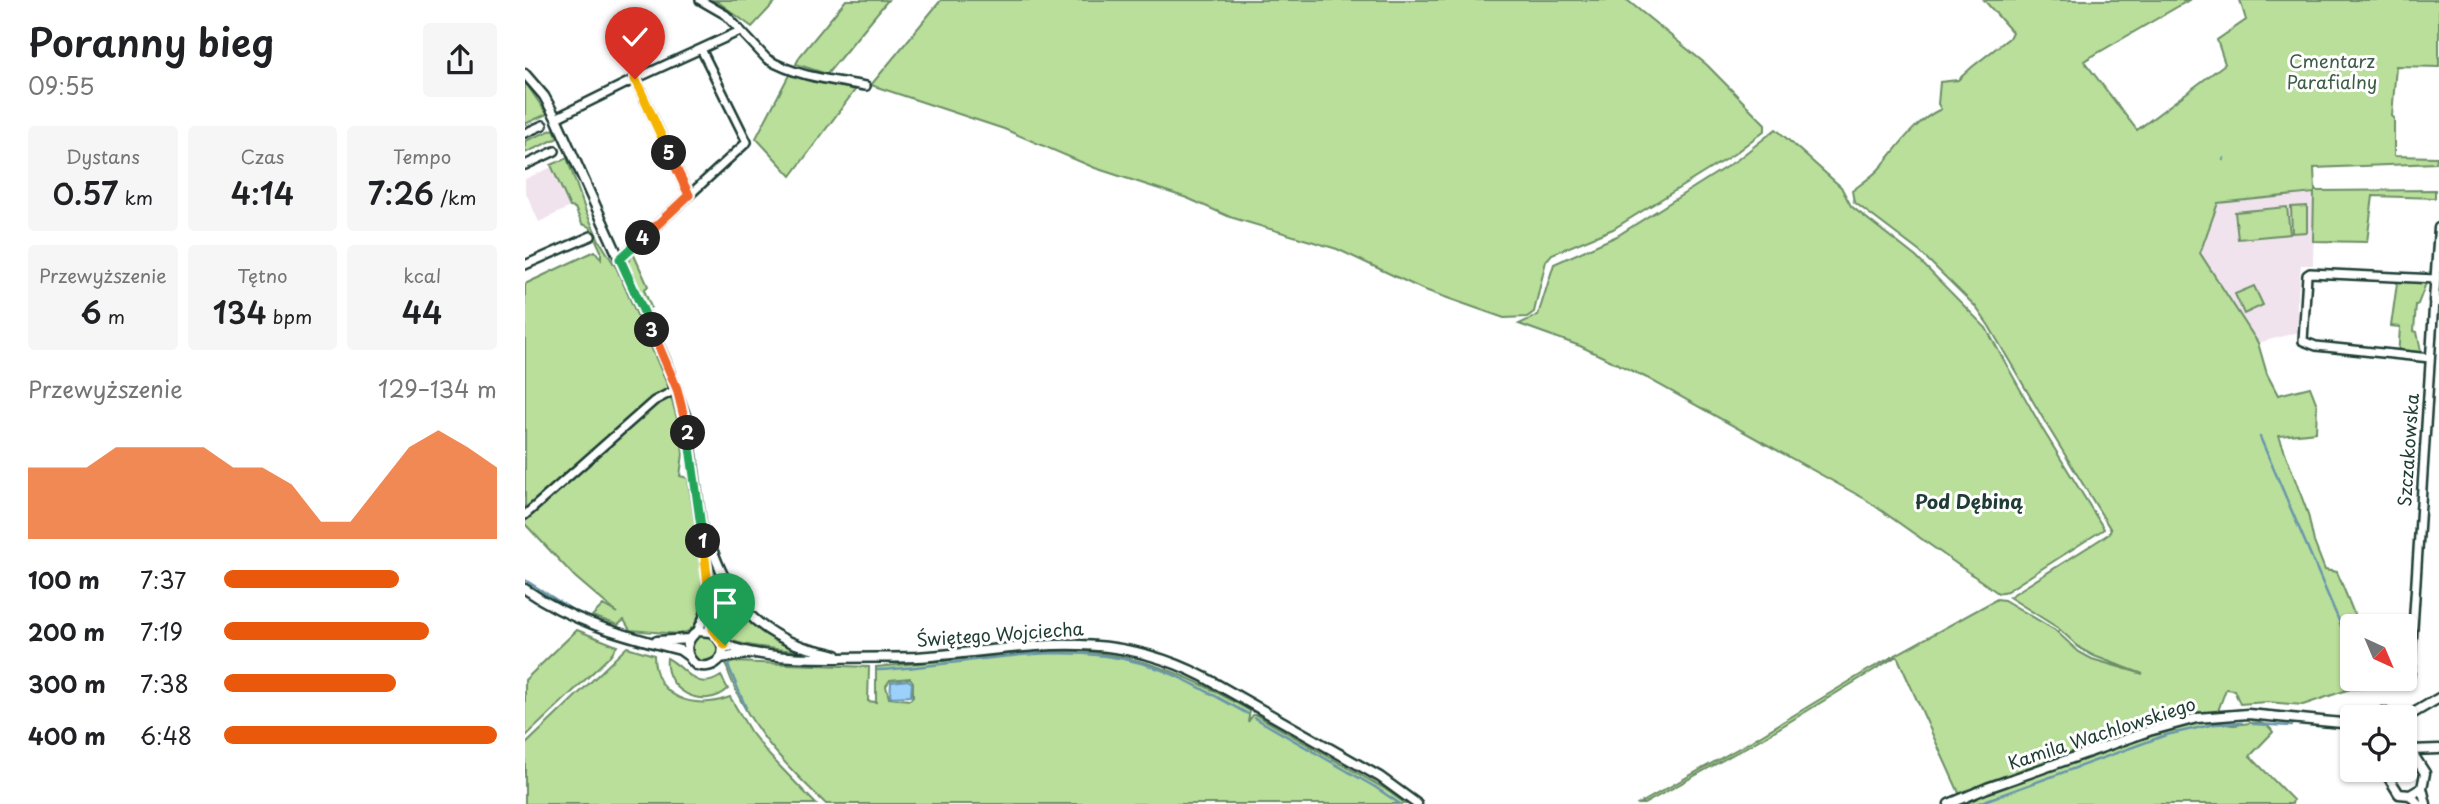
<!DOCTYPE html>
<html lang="pl">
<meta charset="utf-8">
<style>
:root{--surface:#fff;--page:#f6f6f6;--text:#202124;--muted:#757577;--accent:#ea580c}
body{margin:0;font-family:"Playpen Sans",sans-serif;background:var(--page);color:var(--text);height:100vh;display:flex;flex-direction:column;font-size:26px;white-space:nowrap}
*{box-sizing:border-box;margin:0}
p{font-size:23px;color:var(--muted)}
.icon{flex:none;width:38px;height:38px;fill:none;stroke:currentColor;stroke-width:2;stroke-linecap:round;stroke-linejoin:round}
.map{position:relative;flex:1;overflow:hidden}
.drawer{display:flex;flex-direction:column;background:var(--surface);width:525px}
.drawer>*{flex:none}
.needle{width:46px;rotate:136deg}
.tools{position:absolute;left:1815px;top:614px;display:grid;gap:14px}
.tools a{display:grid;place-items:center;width:77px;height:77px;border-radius:7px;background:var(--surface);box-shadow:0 2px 5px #0004;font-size:35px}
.pin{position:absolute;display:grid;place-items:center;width:60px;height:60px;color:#fff;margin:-72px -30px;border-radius:50% 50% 50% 0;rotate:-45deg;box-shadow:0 0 7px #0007}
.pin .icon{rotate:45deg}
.km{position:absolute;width:35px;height:35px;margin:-18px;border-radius:50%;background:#222;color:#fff;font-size:19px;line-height:35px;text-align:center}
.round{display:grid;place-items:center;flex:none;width:74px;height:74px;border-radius:7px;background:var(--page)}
.headline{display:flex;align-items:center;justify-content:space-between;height:119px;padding:0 28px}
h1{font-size:38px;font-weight:600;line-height:52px}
.metrics{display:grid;grid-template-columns:repeat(3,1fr);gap:10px;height:119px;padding:7px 28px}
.metrics div{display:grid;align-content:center;border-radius:7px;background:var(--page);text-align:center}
.metrics b{font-size:30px;font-weight:600}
.metrics small{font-size:19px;font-weight:400}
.metrics p{font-size:19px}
.chart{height:196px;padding:14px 28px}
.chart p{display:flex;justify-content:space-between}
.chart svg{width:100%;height:126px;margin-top:7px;fill:var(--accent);opacity:.7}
ul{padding:0 28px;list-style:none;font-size:23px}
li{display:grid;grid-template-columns:112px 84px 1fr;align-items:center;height:52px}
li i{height:18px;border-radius:9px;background:var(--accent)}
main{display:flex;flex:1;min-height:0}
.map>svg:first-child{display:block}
</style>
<main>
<section class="drawer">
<div class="headline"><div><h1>Poranny bieg</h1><p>09:55</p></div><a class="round"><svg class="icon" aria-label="share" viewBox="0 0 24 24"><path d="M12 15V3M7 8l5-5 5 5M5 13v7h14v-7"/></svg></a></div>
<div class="metrics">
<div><p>Dystans</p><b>0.57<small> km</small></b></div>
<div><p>Czas</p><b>4:14</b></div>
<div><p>Tempo</p><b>7:26<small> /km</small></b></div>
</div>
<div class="metrics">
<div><p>Przewyższenie</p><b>6<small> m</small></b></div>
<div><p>Tętno</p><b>134<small> bpm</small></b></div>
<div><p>kcal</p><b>44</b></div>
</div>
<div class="chart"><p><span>Przewyższenie</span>129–134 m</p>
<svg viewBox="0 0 160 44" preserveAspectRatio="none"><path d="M0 44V19L10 19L20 19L30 12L40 12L50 12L60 12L70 19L80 19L90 25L100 38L110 38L120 25L130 12L140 6L150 12L160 19V44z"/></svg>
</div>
<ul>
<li><b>100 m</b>7:37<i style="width:64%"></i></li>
<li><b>200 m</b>7:19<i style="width:75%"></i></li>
<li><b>300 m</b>7:38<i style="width:63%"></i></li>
<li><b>400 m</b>6:48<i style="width:100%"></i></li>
</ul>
</section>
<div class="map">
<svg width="1914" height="804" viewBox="0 0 1914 804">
<rect width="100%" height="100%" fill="#fff"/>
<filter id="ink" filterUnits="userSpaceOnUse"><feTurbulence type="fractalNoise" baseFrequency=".0143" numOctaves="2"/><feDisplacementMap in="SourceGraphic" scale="14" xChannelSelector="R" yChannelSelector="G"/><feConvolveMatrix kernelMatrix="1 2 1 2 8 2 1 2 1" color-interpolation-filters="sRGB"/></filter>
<g filter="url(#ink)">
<!-- built -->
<path fill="#f1e3ee" d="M27 167 45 207 14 222 0 191V179Z
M1790 193 1788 265H1776L1772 305 1774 332 1733 343 1675 253 1692 203Z"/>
<!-- green -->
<path fill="#b9df9a" stroke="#6c8e67" stroke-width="2" fill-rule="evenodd" d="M181 0H252L227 27 193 2Z
M321 0H363L302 74 271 64 275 56Z
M416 0H1102L1182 65 1240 124V130L1209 154 1088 229 1027 254 1021 261 1009 312 1002 317 979 318 897 289 812 249 705 217 662 198 570 168 479 129 346 85Z
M1459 0H1664L1559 61 1612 130 1700 64 1692 40 1721 20 1715 0H1914V67L1871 66 1867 116 1869 118V156L1912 157 1911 163 1789 168 1790 191 1910 190V198L1848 196 1842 242 1788 241 1789 193 1693 203 1675 253 1733 343 1742 374 1753 395 1785 387 1792 405 1791 432 1754 436 1783 514 1789 542 1800 570 1812 572 1834 626H1827V679H1855L1858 687 1825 689 1778 705 1742 702 1715 704 1709 690 1701 689 1689 722C1695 723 1701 724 1707 725 1722 725 1738 716 1748 732L1725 756 1768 800 1767 804H1439L1372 656 1241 736 1119 804H1114L1223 743 1345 669 1472 599 1479 600 1530 630 1554 652 1567 659 1618 674 1569 656 1556 649 1533 628 1484 597 1582 535 1586 530 1523 427 1464 326 1450 306 1395 252 1329 202 1327 191C1336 184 1345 178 1353 170 1374 147 1387 123 1416 109L1413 104 1415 82 1433 80 1447 67 1484 38 1487 32Z
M265 73 330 90 266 176 231 138Z
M0 82 22 114 0 124Z
M29 129 33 138 0 153V141Z
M1251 129 1316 187 1326 206 1391 257 1461 328 1518 430 1579 529 1482 591 1473 593 1340 499 1122 378 1055 346 994 324 1013 315 1029 264 1092 236 1212 160Z
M42 158 61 212 74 240 92 269 143 386 156 433 158 454 155 476 163 478C167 516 186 588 172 622 168 630 162 632 154 634L105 630 99 620 93 625 67 616 78 605 92 613 50 577 0 524V284L70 251 76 259V251L65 227 57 224 50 208 45 207 26 165Z
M1782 206V232L1767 233 1766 207Z
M1762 207 1765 234 1713 239 1710 212Z
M108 253 123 286 119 290 126 307 123 309 102 264Z
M1873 276 1903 278 1893 304 1891 305 1889 331 1892 332 1898 361 1873 358 1875 327 1866 326Z
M1729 286 1738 305 1719 314 1710 294Z
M185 562C208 611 235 636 287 653 268 650 212 647 199 637 195 633 193 629 191 623Z
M52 630 92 646 83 658 0 737V680Z
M183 633 194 642 193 657 181 665 166 658 164 642 171 634Z
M102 647 129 655C129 698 169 711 205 697L225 731 245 756 291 804H0V745Z
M552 651C619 655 668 677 725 711L723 722 728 715H731L860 789 881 804H301C257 762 220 724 201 665L209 662 344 667 343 701 351 702V667L516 652ZM385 678 388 682V697L385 700 364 698 361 686 365 680Z
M142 658C162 668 170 693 196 676L203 689C179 711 138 691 142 658Z"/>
<!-- water -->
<path fill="#9bd1fa" stroke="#6996ab" stroke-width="2" d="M383 680 387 683 386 696 365 697 366 682Z"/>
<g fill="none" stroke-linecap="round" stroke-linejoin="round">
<!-- stream -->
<path stroke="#6996ab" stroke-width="2.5" d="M1698 160 1699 158
M1735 437 1827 651
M0 580 49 611 92 628
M203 665 221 708
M353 670C439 666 531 639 616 663 655 674 688 695 723 714
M730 718 850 787 875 804
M1728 724 1767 726
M1451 804 1641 735 1690 724 1717 723"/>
<!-- minor casing -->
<g stroke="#1f3d34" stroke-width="12">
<path id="minor" d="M175 0 201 15 242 59C272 77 308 80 341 86
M110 79 164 195
M31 118 110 79 215 31
M0 133 18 125
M0 165 30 151
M95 259 222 142 176 49
M0 265 66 236
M1905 358 1791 346 1778 341 1782 275 1785 273 1911 279
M0 515 129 401 152 389
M1885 675 1909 301"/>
</g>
<!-- tertiary casing -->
<g stroke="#1f3d34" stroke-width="13">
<path id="tertiary" d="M0 74 19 96 31 118 140 360 160 415 166 448 183 579 181 613 173 631
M1914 228 1909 301 1914 302
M181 533C201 588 218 627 279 647 289 650 300 652 311 655
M0 589C49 623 98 635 155 650L162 655
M185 601C187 611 185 622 188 630 190 636 195 639 197 645 201 662 184 669 171 665 158 654 160 640 173 631L185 632 190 634
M132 641 164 639
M197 643C227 658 278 658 312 658 339 657 365 658 392 657 497 650 579 625 679 677L855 777 892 804
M195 658 229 653
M1844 718 1858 712 1871 718
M1880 718 1914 698
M1885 750 1914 749
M1859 770 1874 794 1885 795 1897 788 1900 773 1880 742
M1897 788 1901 804
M1885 795 1893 804
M1424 804 1462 788 1624 731 1672 718 1723 714 1827 724"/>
</g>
<!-- minor -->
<use href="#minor" stroke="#fff" stroke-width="7"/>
<!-- tertiary -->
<use href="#tertiary" stroke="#fff" stroke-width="8"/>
</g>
</g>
<g fill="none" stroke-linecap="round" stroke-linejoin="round" filter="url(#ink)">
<!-- split-1 casing -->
<g stroke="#fff" stroke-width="14">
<path id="split-1" d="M178 541 188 629 200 645"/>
</g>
<!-- split-2 casing -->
<g stroke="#fff" stroke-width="14">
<path id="split-2" d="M163 433 178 541"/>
</g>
<!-- split-3 casing -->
<g stroke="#fff" stroke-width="14">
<path id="split-3" d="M127 330 152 389 163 433"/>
</g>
<!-- split-4 casing -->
<g stroke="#fff" stroke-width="14">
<path id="split-4" d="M118 238 95 259 127 330"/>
</g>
<!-- split-5 casing -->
<g stroke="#fff" stroke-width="14">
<path id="split-5" d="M118 238 164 195 144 153"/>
</g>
<!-- split-6 casing -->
<g stroke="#fff" stroke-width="14">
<path id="split-6" d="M110 79 144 153"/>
</g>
<!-- split-1 -->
<use href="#split-1" stroke="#f5b400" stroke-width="9"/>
<!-- split-2 -->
<use href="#split-2" stroke="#22a559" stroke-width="9"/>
<!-- split-3 -->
<use href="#split-3" stroke="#f0652b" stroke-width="9"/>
<!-- split-4 -->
<use href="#split-4" stroke="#22a559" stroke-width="9"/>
<!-- split-5 -->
<use href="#split-5" stroke="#f0652b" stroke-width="9"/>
<!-- split-6 -->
<use href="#split-6" stroke="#f5b400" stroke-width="9"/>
</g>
<g text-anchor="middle" stroke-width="6" stroke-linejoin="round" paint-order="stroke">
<!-- park labels -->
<g font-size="18" fill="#3e5d48" stroke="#fff">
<text x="1807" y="68">Cmentarz<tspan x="1807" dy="21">Parafialny</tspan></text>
</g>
<!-- street labels -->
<g font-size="18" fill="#1f3d34" stroke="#fff">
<text transform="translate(1884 450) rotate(-86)" y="6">Szczakowska</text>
<text transform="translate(475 635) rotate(-4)" y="6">Świętego Wojciecha</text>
<text transform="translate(1577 734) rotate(-18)" y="6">Kamila Wachlowskiego</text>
</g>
<!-- neighbourhood labels -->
<g font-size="19" font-weight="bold" fill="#1f3d34" stroke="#fff">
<text x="1444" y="509">Pod Dębiną</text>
</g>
</g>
</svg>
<div class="tools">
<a><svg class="needle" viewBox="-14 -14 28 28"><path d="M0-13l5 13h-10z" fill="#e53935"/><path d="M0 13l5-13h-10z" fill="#757577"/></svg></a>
<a><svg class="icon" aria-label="locate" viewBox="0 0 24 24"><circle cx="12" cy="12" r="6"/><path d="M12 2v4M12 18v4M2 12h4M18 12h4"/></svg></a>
</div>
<div class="pin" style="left:200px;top:645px;background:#1e9e55"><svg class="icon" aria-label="arrive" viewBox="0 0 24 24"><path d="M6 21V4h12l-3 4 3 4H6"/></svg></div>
<div class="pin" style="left:110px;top:79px;background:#d93025"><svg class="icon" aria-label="check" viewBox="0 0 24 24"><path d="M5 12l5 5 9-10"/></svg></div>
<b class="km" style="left:178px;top:541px">1</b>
<b class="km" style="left:163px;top:433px">2</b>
<b class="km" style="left:127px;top:330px">3</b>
<b class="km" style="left:118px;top:238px">4</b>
<b class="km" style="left:144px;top:153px">5</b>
</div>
</main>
